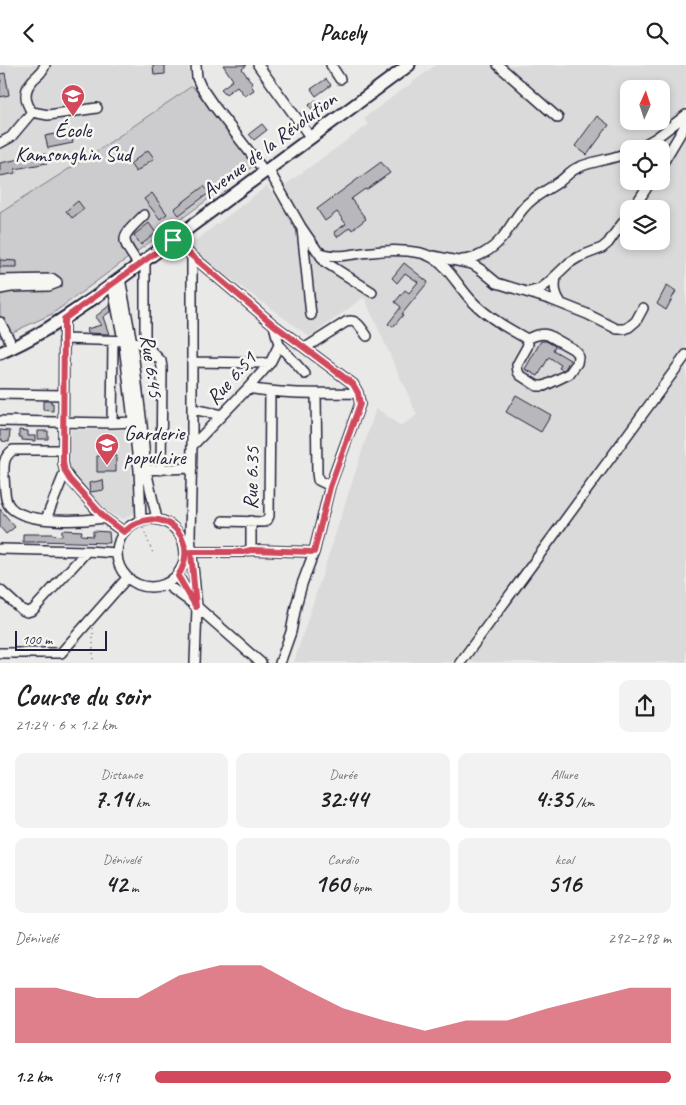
<!DOCTYPE html>
<html lang="fr">
<meta charset="utf-8">
<style>
:root{--surface:#fff;--page:#f2f2f2;--text:#202124;--muted:#757577;--accent:#d1495b}
body{margin:0;font-family:Caveat,sans-serif;background:var(--page);color:var(--text);height:100vh;display:flex;flex-direction:column;font-size:19px;white-space:nowrap}
*{box-sizing:border-box;margin:0}
p{font-size:16px;color:var(--muted)}
.icon{flex:none;width:28px;height:28px;fill:none;stroke:currentColor;stroke-width:2;stroke-linecap:round;stroke-linejoin:round}
.map{position:relative;height:598px;overflow:hidden}
.sheet{display:flex;flex-direction:column;background:var(--surface);flex:1}
.sheet>*{flex:none}
.needle{width:32px;rotate:3deg}
.tools{position:absolute;left:620px;top:15px;display:grid;gap:10px}
.tools a{display:grid;place-items:center;width:50px;height:50px;border-radius:10px;background:var(--surface);box-shadow:0 2px 8px #0003;font-size:25px}
.scale{position:absolute;left:15px;bottom:12px;width:92px;box-sizing:border-box;padding-left:5px;border:2px solid #22223b;border-top:0;font-size:14px;line-height:18px;white-space:nowrap;color:#22223b;-webkit-text-stroke:4px #f6f6f2;paint-order:stroke}
.pin{position:absolute;display:grid;place-items:center;width:42px;height:42px;color:#fff;margin:-21px;border:2px solid #fff;border-radius:50%;box-shadow:0 1px 5px #0007}
.round{display:grid;place-items:center;flex:none;width:52px;height:52px;border-radius:10px;background:var(--page)}
.summary{display:flex;align-items:center;justify-content:space-between;height:85px;padding:0 15px}
h1{font-size:28px;font-weight:700;line-height:38px}
.metrics{display:grid;grid-template-columns:repeat(3,1fr);gap:8px;height:85px;padding:5px 15px}
.metrics div{display:grid;align-content:center;border-radius:10px;background:var(--page);text-align:center}
.metrics b{font-size:25px;font-weight:700}
.metrics small{font-size:14px;font-weight:400}
.metrics p{font-size:14px}
.chart{height:140px;padding:10px 15px}
.chart p{display:flex;justify-content:space-between}
.chart svg{width:100%;height:90px;margin-top:5px;fill:var(--accent);opacity:.7}
ul{padding:0 15px;list-style:none;font-size:16px}
li{display:grid;grid-template-columns:80px 60px 1fr;align-items:center;height:38px}
li i{height:12px;border-radius:6px;background:var(--accent)}
header{display:flex;justify-content:space-between;align-items:center;height:65px;padding:0 15px;background:var(--surface);font-size:22px;font-weight:700}
.map>svg:first-child{display:block}
</style>
<header><svg class="icon" aria-label="back" viewBox="0 0 24 24"><path d="M15 5l-7 7 7 7"/></svg>Pacely<svg class="icon" aria-label="search" viewBox="0 0 24 24"><circle cx="10" cy="10" r="6"/><path d="M15 15l6 6"/></svg></header>
<div class="map">
<svg width="686" height="598" viewBox="0 0 686 598">
<rect width="100%" height="100%" fill="#e9e9e7"/>
<filter id="ink" filterUnits="userSpaceOnUse"><feTurbulence type="fractalNoise" baseFrequency=".02" numOctaves="2"/><feDisplacementMap in="SourceGraphic" scale="10" xChannelSelector="R" yChannelSelector="G"/><feConvolveMatrix kernelMatrix="1 2 1 2 8 2 1 2 1" color-interpolation-filters="sRGB"/></filter>
<g filter="url(#ink)">
<!-- built -->
<path fill="#dadada" fill-rule="evenodd" d="M0 0H188L191 21 101 83 0 148Z
M436 0H686V597H294L376 343 401 361 417 350 364 232 310 272 187 182 267 121 279 137 286 131 281 123 368 60 364 53ZM629 24H661V56H629ZM629 84H661V116H629ZM629 144H661V176H629Z
M71 365H127L135 447 124 454 111 449 98 438 83 421 69 401Z"/>
<!-- green -->
<path fill="#ccccce" stroke="#777784" d="M192 21 256 99 52 249 0 273V148L100 84Z"/>
<!-- building -->
<path fill="#b8b8bc" stroke="#22223b" d="M153 0H165V9L154 10Z
M223 0H247L242 4 252 18 251 20 254 25 245 31 237 21 226 29 221 24 233 15Z
M5 8 9 30 0 32V17H1L0 9Z
M326 14 331 20 316 31 311 24Z
M316 35 322 44 315 49 309 40Z
M597 51 609 60 587 90 575 81Z
M262 59 267 65 254 75 249 69Z
M71 66 73 78 48 83 45 71Z
M148 85 154 93 136 107 130 99Z
M45 89 47 98 15 104 16 108 0 111V98Z
M381 97 390 108 366 125 365 124 351 134 366 154 352 165 350 162 337 172 334 167 346 159 337 147 325 156 317 144Z
M204 121 209 128 179 150 174 144Z
M152 128 167 149 160 154 144 134Z
M78 136 84 144 72 153 66 146Z
M149 158 156 168 141 180 134 170Z
M0 195 17 196V202H0Z
M404 198 428 217 402 249 403 250 393 262 388 259 401 242 395 237 405 225 409 228 418 217 405 208 397 218 392 213Z
M667 220 676 226 666 245 657 239Z
M110 240 111 246 103 252 109 269 88 268 87 264 101 260 95 252Z
M541 276H546L555 281 553 285 570 295 565 304 563 305 559 303 561 300 549 292 538 311 525 304Z
M516 330 551 350 541 367 506 347Z
M43 336H51V338H53V346L43 345Z
M0 365 10 366 9 377 2 376V374H0Z
M19 365 28 366V371H35V376L22 375V372H19Z
M38 366H48V374H38Z
M97 391H116V407H97Z
M103 415 104 425 90 427 89 418Z
M0 444 15 462 6 469 0 462Z
M62 465 82 466 81 470 93 471V466L109 467 110 478 37 476V477H23V469H53V470L62 471Z"/>
<g fill="none" stroke-linecap="round" stroke-linejoin="round">
<!-- minor casing -->
<g stroke="#22223b" stroke-width="12">
<path id="minor" d="M45 0C41 10 38 9 32 16 23 26 25 37 32 47L48 50 97 43
M196 0 197 13 201 22 214 41 265 107
M258 0 311 73
M331 0 340 14
M498 0 558 53
M0 78 11 72 32 47
M637 84 656 73 686 50
M661 101 686 59
M268 104 301 162 325 197 372 227
M633 144 651 116
M302 164 311 250
M173 175 274 260 353 319 358 328 360 339 330 421 314 487 302 519 296 541 291 567 280 598
M319 187C336 195 354 188 372 187 387 185 406 185 421 188 448 195 457 223 476 240 491 254 509 264 527 274 534 271 540 268 548 270L573 284 577 288 578 292 577 298 569 309 544 321H537L520 310 518 307 517 300 527 282 528 279 527 274
M433 191 472 199 480 204 497 218 552 235 587 249 617 264H625L629 262 636 256 643 243
M192 192V381L190 471 197 542 195 598
M462 195C477 194 492 185 502 173 512 161 519 144 533 134 541 128 550 123 559 117 565 113 570 106 577 103 594 95 612 95 629 87
M139 200C119 171 120 174 144 150
M556 212C554 223 555 229 561 238
M120 213 132 278 142 360 146 405 157 454
M0 215 53 214 57 217V218L49 221 11 222 0 224
M112 219 124 280 139 405 141 455
M529 227 540 224 548 218 569 198 579 192 602 183 608 178 615 168 629 150
M64 254 63 398 65 407 71 415 104 453 124 467
M0 257 9 274 12 283
M63 274 131 276 145 280 161 296 162 303 161 405
M145 280V195
M279 280 305 309
M305 283 346 257C357 253 361 263 367 271
M192 297 270 298
M248 323C284 330 321 328 358 328
M0 329 63 330
M316 329 317 408 318 415 330 421
M192 344 222 350
M0 356 112 358 133 357
M112 358 113 276
M192 381 248 323 270 298 279 280 274 260
M63 385H13C2 393 4 401 4 413 5 421 4 432 8 439 20 460 83 456 104 453
M142 405 192 403
M117 488a34 34 0 1 1 68 0a34 34 0 1 1-68 0Z
M46 454 65 407
M223 456 264 457 267 455 269 451 270 327
M251 456V485
M0 484 87 486 117 488
M191 487H243L251 485 314 487
M178 511 193 537
M167 520 195 540 261 598
M0 525 22 545 27 547 33 545 87 486
M0 588H61
M61 588 127 513
M460 598 686 290"/>
</g>
<!-- major casing -->
<g stroke="#22223b" stroke-width="15">
<path id="major" d="M0 288C34 274 63 254 94 233L409 0"/>
</g>
<!-- path -->
<path stroke="#22223b" stroke-width="1" stroke-dasharray="1 4" stroke-linecap="butt" d="M143 463 154 491
M93 563V598"/>
<!-- minor -->
<use href="#minor" stroke="#f6f6f2" stroke-width="9"/>
<!-- major -->
<use href="#major" stroke="#f6f6f2" stroke-width="11"/>
</g>
</g>
<g fill="none" stroke-linecap="round" stroke-linejoin="round" filter="url(#ink)">
<!-- route casing -->
<g stroke="#fff" stroke-width="10">
<path id="route" d="M173 175 274 260 353 319 358 328 360 339 330 422 314 487 251 485 243 487H191L196 542 178 511C203 472 159 434 124 467L104 452 70 415 65 407 63 398 64 254Z"/>
</g>
<!-- route -->
<use href="#route" stroke="#d1495b" stroke-width="6"/>
</g>
<!-- icons -->
<defs>
<g id="school-pin" transform="scale(1.25)"><path d="M0 17L-7.5 6A9.5 9.5 0 1 1 7.5 6Z" fill="#d1495b" stroke="#f6f6f2"/><path d="M0-5L7-2L0 1L-7-2ZM-4 1L0 2.5L4 1V4Q0 6-4 4Z" fill="#fff"/></g>
</defs>
<g fill-rule="evenodd">
<use href="#school-pin" x="73" y="31"/>
<use href="#school-pin" x="107" y="380"/>
</g>
<g text-anchor="middle" stroke-width="5" stroke-linejoin="round" paint-order="stroke">
<!-- poi labels -->
<g font-size="21" fill="#22223b" stroke="#f6f6f2">
<text x="73" y="72">École<tspan x="73" dy="24">Kamsonghin Sud</tspan></text>
<text x="124" y="375" text-anchor="start">Garderie<tspan x="124" dy="24">populaire</tspan></text>
</g>
<!-- street labels -->
<g font-size="21" fill="#22223b" stroke="#f6f6f2">
<text transform="translate(269 80) rotate(-37)" y="7">Avenue de la Révolution</text>
<text transform="translate(152 301) rotate(82)" y="7">Rue 6.45</text>
<text transform="translate(231 313) rotate(-48)" y="7">Rue 6.51</text>
<text transform="translate(251 413) rotate(-88)" y="7">Rue 6.35</text>
</g>
</g>
</svg>
<div class="tools">
<a><svg class="needle" viewBox="-14 -14 28 28"><path d="M0-13l5 13h-10z" fill="#e53935"/><path d="M0 13l5-13h-10z" fill="#757577"/></svg></a>
<a><svg class="icon" aria-label="locate" viewBox="0 0 24 24"><circle cx="12" cy="12" r="6"/><path d="M12 2v4M12 18v4M2 12h4M18 12h4"/></svg></a>
<a><svg class="icon" aria-label="layers" viewBox="0 0 24 24"><path d="M12 4l9 5-9 5-9-5zM3 14l9 5 9-5"/></svg></a>
</div>
<div class="scale">100 m</div>
<div class="pin" style="left:173px;top:175px;background:#1e9e55"><svg class="icon" aria-label="arrive" viewBox="0 0 24 24"><path d="M6 21V4h12l-3 4 3 4H6"/></svg></div>
</div>
<section class="sheet">
<div class="summary"><div><h1>Course du soir</h1><p>21:24 · 6 × 1.2 km</p></div><a class="round"><svg class="icon" aria-label="share" viewBox="0 0 24 24"><path d="M12 15V3M7 8l5-5 5 5M5 13v7h14v-7"/></svg></a></div>
<div class="metrics">
<div><p>Distance</p><b>7.14<small> km</small></b></div>
<div><p>Durée</p><b>32:44</b></div>
<div><p>Allure</p><b>4:35<small> /km</small></b></div>
</div>
<div class="metrics">
<div><p>Dénivelé</p><b>42<small> m</small></b></div>
<div><p>Cardio</p><b>160<small> bpm</small></b></div>
<div><p>kcal</p><b>516</b></div>
</div>
<div class="chart"><p><span>Dénivelé</span>292–298 m</p>
<svg viewBox="0 0 160 44" preserveAspectRatio="none"><path d="M0 44V17L10 17L20 22L30 22L40 11L50 6L60 6L70 17L80 27L90 33L100 38L110 33L120 33L130 27L140 22L150 17L160 17V44z"/></svg>
</div>
<ul>
<li><b>1.2 km</b>4:19<i style="width:100%"></i></li>
</ul>
</section>
